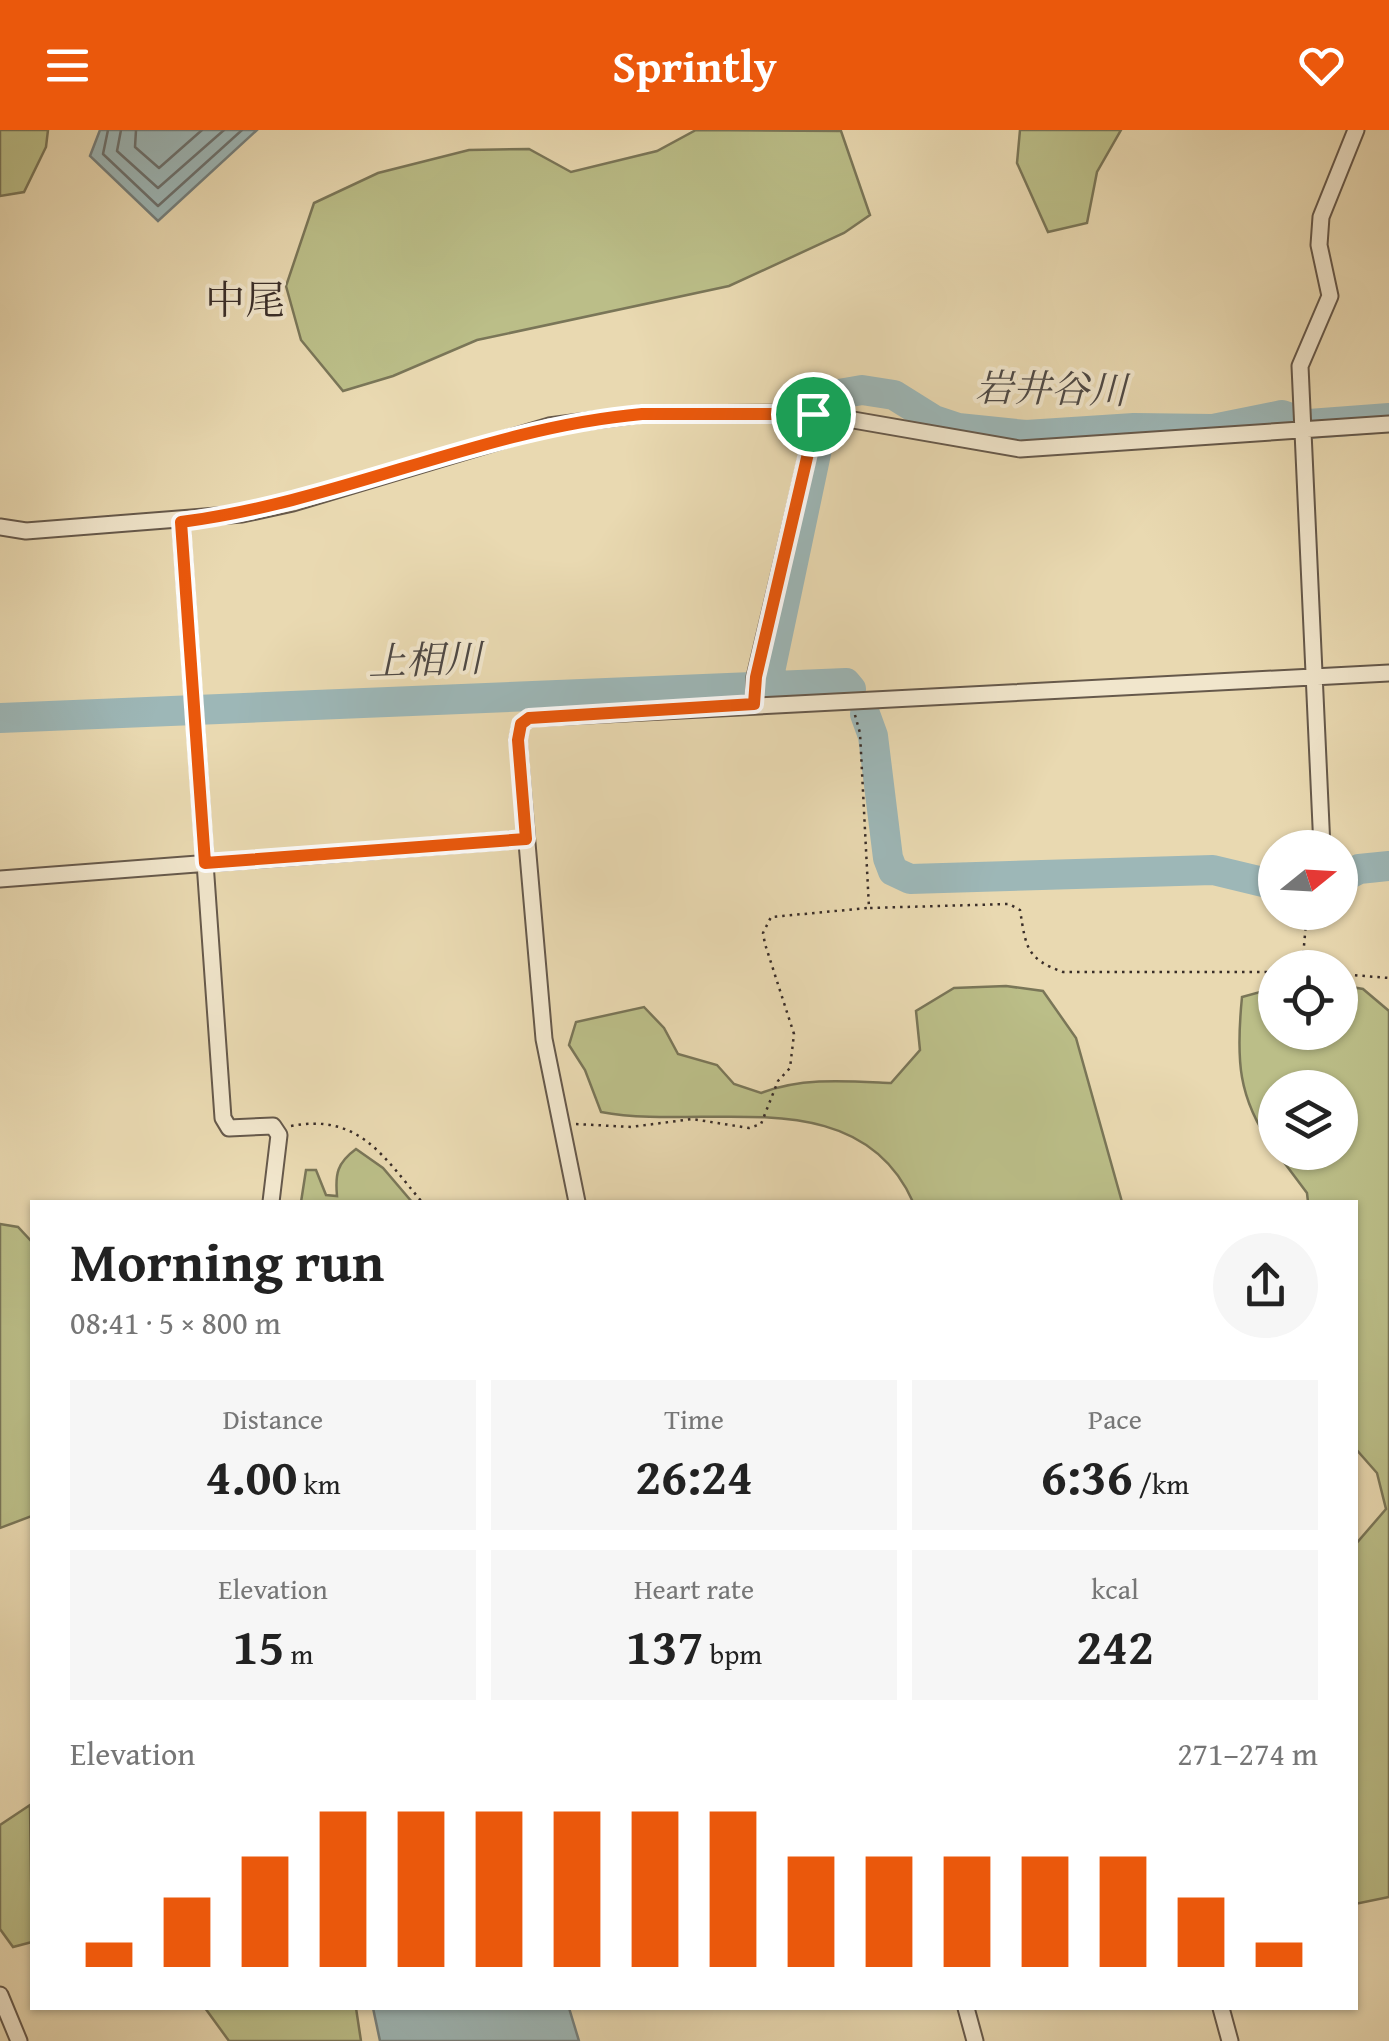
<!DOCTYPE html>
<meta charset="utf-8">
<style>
:root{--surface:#fff;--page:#f6f6f6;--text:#222;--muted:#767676;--accent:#ea580c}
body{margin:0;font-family:"Gentium Book Plus","Noto Serif JP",serif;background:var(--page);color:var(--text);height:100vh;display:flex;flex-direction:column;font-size:38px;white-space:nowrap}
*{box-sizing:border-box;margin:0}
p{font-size:32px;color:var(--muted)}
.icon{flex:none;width:55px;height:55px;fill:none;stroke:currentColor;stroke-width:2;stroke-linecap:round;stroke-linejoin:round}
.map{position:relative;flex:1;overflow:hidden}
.details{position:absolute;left:30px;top:1070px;width:1328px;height:810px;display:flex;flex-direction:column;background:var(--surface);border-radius:0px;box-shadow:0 2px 8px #0004}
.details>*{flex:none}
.needle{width:65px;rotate:72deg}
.buttons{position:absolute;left:1258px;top:700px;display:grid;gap:20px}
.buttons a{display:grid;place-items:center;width:100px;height:100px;border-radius:50%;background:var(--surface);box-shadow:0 2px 8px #0004;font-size:50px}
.pin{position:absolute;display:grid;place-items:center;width:85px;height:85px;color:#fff;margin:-42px;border:5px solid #fff;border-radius:50%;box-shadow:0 2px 10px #0007}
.round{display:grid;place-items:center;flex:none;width:105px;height:105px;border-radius:52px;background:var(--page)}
.summary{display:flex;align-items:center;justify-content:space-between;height:170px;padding:0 40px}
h1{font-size:55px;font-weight:800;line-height:75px}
.stats{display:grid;grid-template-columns:repeat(3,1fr);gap:15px;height:170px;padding:10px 40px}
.stats div{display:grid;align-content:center;border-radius:0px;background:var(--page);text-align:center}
.stats b{font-size:50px;font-weight:800}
.stats small{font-size:28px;font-weight:400}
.stats p{font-size:28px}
.chart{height:280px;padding:20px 40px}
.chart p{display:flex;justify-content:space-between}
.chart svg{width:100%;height:180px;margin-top:10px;stroke:var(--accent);stroke-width:6}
header{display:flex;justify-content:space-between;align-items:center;height:130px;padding:0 40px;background:var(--accent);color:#fff;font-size:45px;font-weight:800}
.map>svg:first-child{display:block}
</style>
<header><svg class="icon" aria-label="menu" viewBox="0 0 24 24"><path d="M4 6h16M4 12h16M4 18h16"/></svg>Sprintly<svg class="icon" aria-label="heart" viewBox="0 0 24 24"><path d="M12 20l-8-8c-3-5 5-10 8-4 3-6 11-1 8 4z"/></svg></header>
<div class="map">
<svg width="1389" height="1911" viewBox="0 0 1389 1911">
<rect width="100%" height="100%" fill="#e9d9b1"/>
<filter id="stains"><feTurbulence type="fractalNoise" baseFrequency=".002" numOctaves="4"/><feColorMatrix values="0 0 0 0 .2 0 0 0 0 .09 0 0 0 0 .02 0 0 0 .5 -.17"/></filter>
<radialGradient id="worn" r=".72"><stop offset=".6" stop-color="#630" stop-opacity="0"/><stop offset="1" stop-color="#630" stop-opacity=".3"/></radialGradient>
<!-- green -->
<path fill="#bbbe88" stroke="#7a7658" stroke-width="2.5" d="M0 0H48L46 17 24 62 0 66Z
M696 0 841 1 870 85 844 103 729 156 477 210 393 246 343 261 301 210 286 156 314 73 378 43 469 20 529 19 571 42 657 21Z
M1020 0H1121L1097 42 1087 93 1048 102 1017 33Z
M1340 855 1363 859 1389 881V1767L1355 1774V1415L1386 1379 1377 1343 1355 1318V1072H1308L1307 1063 1277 1023 1340 1022V958H1275V1020C1237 969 1236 928 1242 867L1275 858V902H1340Z
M1006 856 1043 861 1076 908 1122 1072H913C858 948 705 1002 601 982L585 940 569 915 576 892 644 877 664 898 678 924 717 935 734 954 761 963C802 947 847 951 891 953L920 920 916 881 954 858Z
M356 1019 383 1038 412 1072H301L306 1040H316L326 1065 337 1066C335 1044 337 1033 356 1019Z
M0 1094 18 1097 32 1112V1386L0 1398Z
M30 1675 32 1812 13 1817 0 1799V1695Z
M205 1878H356L361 1911H229Z"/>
<!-- water -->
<path fill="#9db7b7" stroke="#75807e" stroke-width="2.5" d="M100 0H257L158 91 90 26Z
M373 1878H569L579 1911H380Z"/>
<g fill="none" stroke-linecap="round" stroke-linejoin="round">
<!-- shore -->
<path stroke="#6c7270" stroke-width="2.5" d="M108 0 103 24 158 76 242 0
M121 0 117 21 158 58 224 0
M136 0 135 17 159 38 202 0"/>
<!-- river -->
<path stroke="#9db7b7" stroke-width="30" d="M767 556 826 276 839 264 862 260 894 265 934 290 958 298 1026 305 1134 298 1213 299 1282 285 1309 294 1389 288
M865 584 873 606 888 728 893 741 910 749 1213 740 1275 755
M0 588 846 553 851 559
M1340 749 1359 739 1389 736"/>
<!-- street casing -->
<g stroke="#66594b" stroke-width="19">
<path id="street" d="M181 392 223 988 229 998 273 996 279 1005 271 1072
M0 397 26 401 242 384 293 373 549 296 642 284 813 283 1020 319 1389 294
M754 574 755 547 809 319 813 283
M1322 718 1300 236 1330 166 1319 115 1321 87 1356 0
M0 749 526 709
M577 1072 544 909 518 609 521 594 529 588 1389 543
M0 1865 19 1911
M966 1878 975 1911
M1221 1878 1230 1911"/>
</g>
<!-- path -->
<path stroke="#3a2e29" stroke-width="2.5" stroke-dasharray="2.5 5" stroke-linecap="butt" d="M855 585 860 603 869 778 1009 774 1020 780C1026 817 1026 829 1063 842H1275
M1302 838 1307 782
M1340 844 1389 848
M576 994 631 997 692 989 749 998 761 994 778 951 790 938 794 904 765 814 763 803 771 787 868 778
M291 996C359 983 383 1026 422 1072"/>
<!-- street -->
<use href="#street" stroke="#f1e6cc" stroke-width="15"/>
</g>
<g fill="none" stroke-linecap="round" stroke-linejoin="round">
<!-- route casing -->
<g stroke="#fff" stroke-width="20">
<path id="route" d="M642 284H813L809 319 756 547 754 574 529 588 521 594 518 610 526 709 205 733 181 392C339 372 484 298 642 284Z"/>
</g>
<!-- route -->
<use href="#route" stroke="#ea580c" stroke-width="12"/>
</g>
<g text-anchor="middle" stroke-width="8" stroke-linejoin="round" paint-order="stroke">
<!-- water labels -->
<g font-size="38" font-style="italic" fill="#4e4945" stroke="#f1e6cc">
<text transform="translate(1051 259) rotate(1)" y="13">岩井谷川</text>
<text transform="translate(425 530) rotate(-2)" y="13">上相川</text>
</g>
<!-- quarter labels -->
<g font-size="40" fill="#3a2e29" stroke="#f1e6cc">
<text x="245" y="184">中尾</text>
</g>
</g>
<rect width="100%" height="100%" filter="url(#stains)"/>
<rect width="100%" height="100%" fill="url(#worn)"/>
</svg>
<div class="buttons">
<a><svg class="needle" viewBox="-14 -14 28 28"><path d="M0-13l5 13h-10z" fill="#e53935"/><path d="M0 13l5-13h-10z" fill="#767676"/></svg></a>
<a><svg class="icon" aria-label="locate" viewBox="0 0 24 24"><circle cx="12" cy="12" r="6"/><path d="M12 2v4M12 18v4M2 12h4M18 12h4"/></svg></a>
<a><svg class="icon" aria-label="layers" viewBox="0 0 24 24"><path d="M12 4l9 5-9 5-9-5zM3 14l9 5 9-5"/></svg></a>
</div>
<div class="pin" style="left:813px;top:284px;background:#1e9e55"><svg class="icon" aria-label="arrive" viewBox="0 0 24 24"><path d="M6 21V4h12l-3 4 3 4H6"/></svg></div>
<section class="details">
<div class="summary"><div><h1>Morning run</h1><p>08:41 · 5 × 800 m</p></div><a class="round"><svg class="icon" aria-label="share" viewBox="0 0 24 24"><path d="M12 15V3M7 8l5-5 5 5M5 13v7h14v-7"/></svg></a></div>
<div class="stats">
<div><p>Distance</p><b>4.00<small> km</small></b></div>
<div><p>Time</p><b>26:24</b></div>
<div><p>Pace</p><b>6:36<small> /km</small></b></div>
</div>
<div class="stats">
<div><p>Elevation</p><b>15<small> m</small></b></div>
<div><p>Heart rate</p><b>137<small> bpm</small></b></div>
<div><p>kcal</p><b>242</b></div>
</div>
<div class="chart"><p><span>Elevation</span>271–274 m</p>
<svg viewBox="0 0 160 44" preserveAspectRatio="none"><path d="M5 44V38M15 44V27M25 44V17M35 44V6M45 44V6M55 44V6M65 44V6M75 44V6M85 44V6M95 44V17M105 44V17M115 44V17M125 44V17M135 44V17M145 44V27M155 44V38"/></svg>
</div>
</section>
</div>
